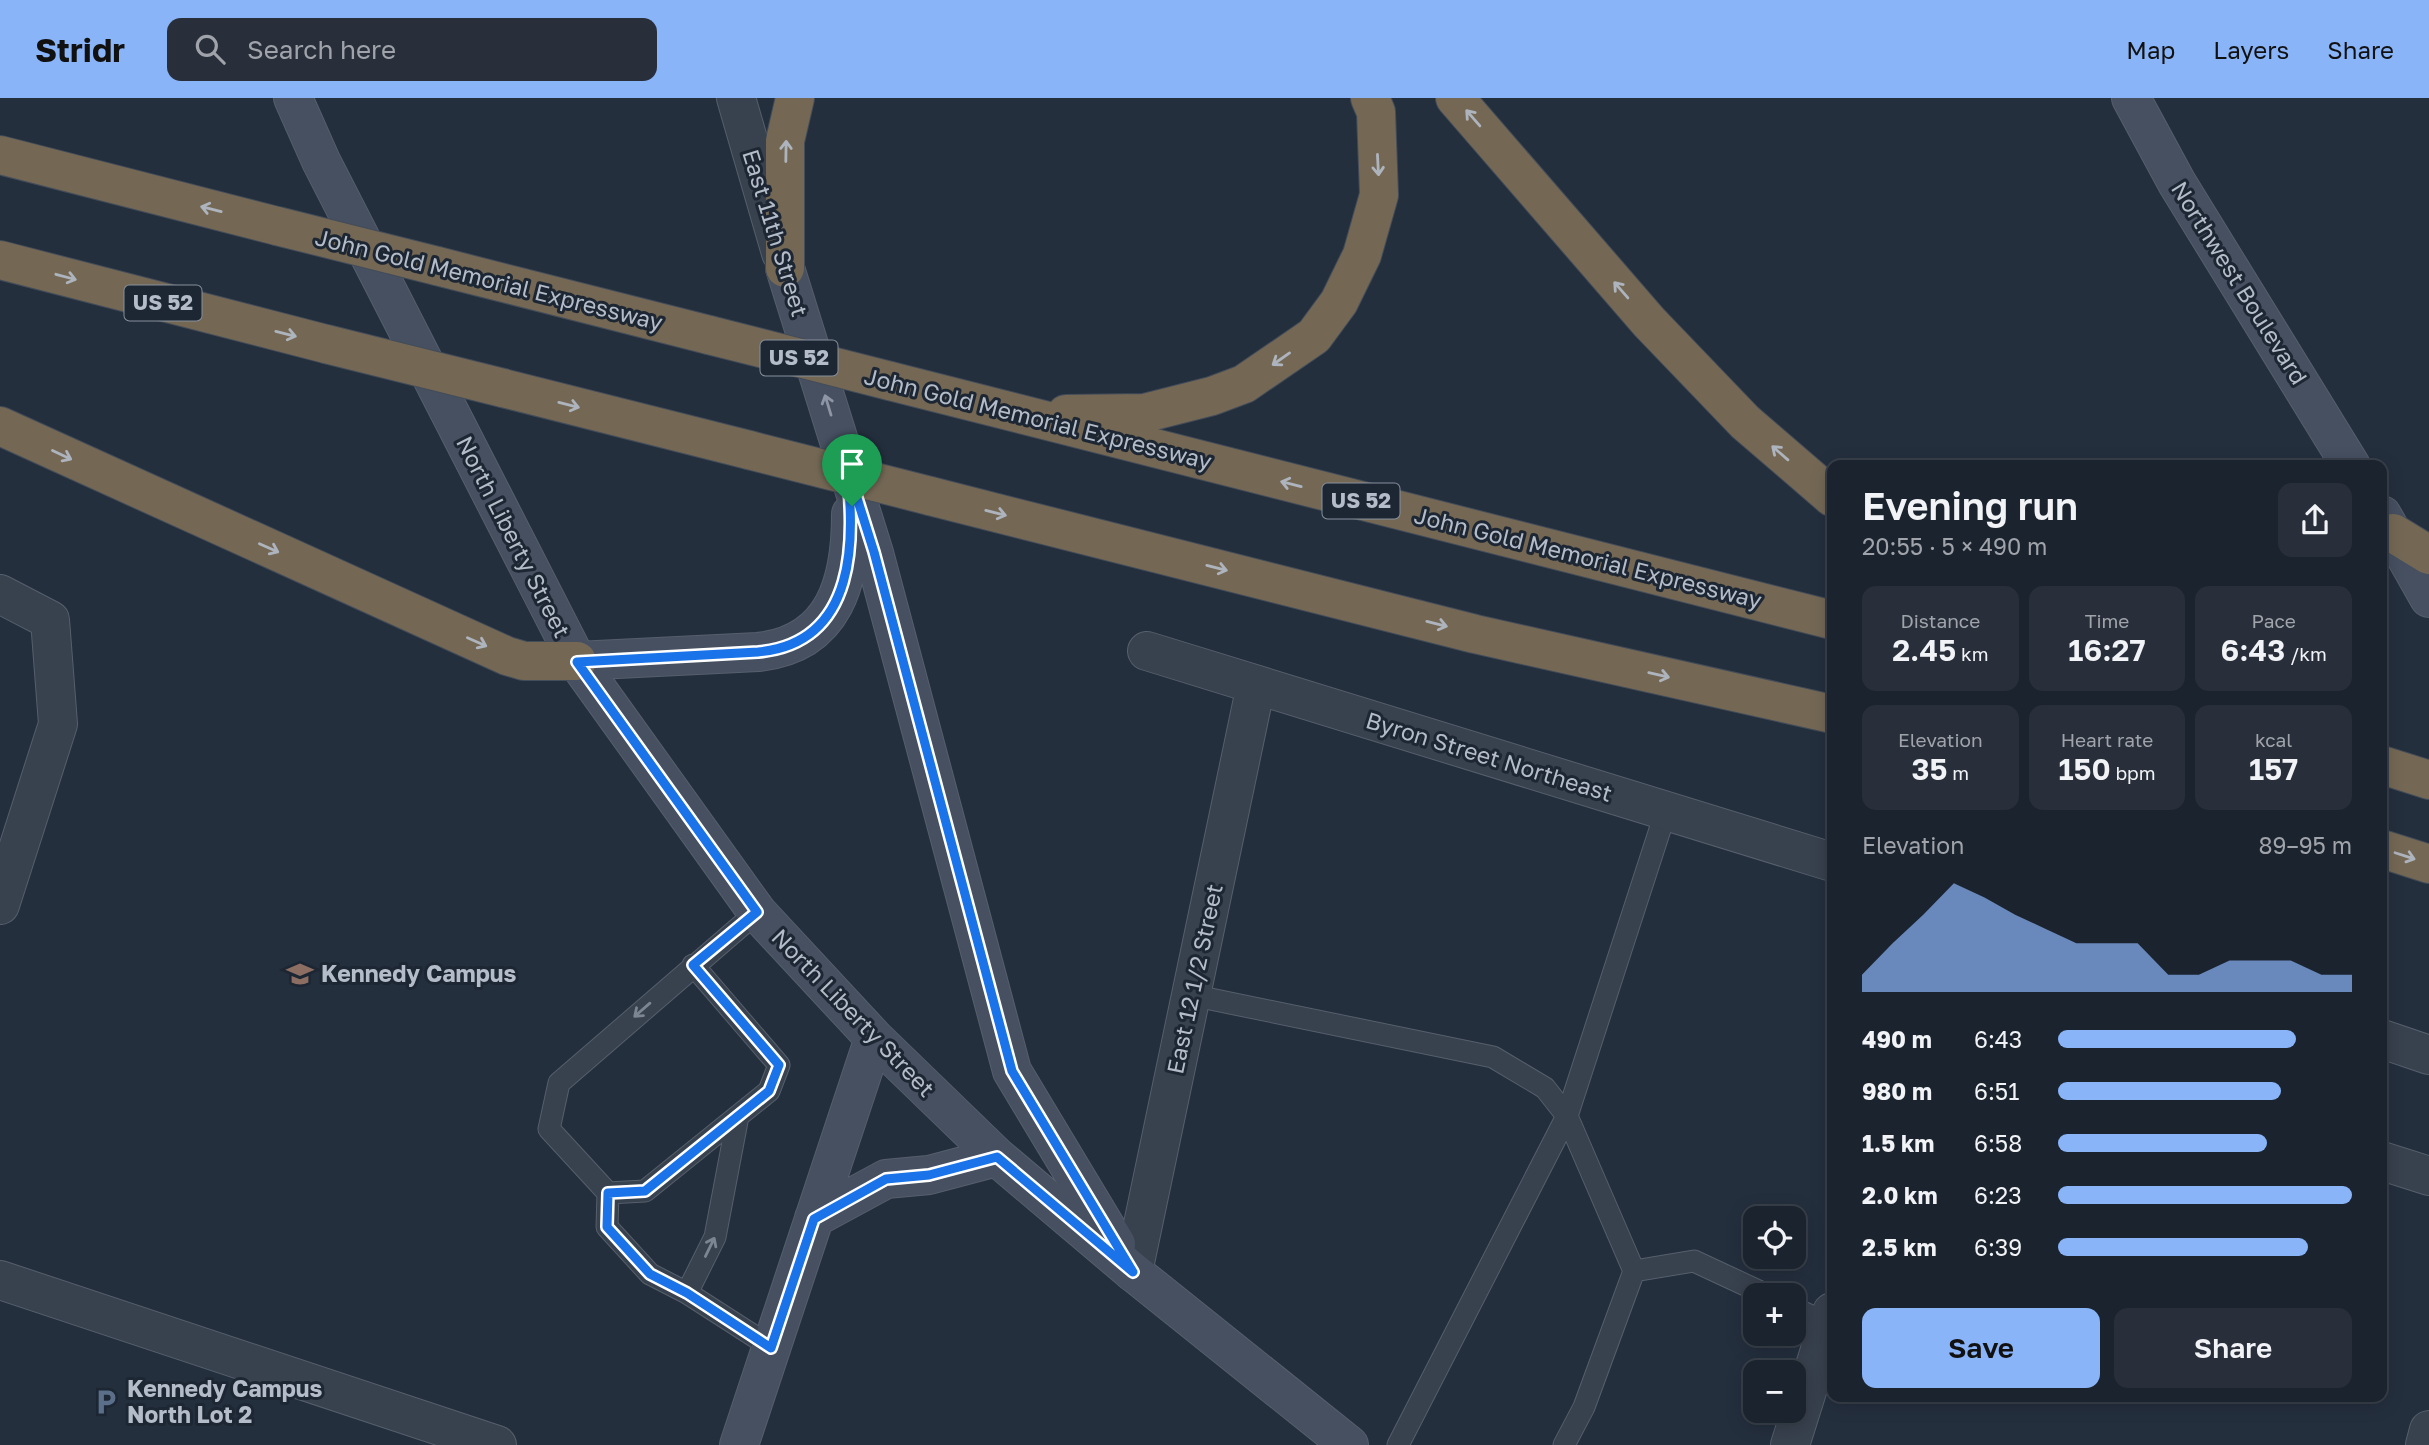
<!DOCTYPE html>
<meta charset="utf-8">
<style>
:root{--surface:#1b232e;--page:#282f3a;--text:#f1f3f6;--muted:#a0a4aa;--line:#39404a;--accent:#8ab4f8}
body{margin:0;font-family:"Golos Text",sans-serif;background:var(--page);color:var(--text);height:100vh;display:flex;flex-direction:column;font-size:26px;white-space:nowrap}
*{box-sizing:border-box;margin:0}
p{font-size:23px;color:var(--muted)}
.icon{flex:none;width:38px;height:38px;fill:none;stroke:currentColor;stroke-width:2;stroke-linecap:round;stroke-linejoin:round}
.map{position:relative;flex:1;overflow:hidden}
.details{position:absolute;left:1827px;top:362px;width:560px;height:942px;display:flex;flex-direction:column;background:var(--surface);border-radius:14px;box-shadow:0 4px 18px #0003,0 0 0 2px var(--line)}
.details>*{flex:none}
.tools{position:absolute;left:1743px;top:1108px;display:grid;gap:14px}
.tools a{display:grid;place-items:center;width:63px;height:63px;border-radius:14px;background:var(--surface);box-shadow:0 4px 18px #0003,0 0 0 2px var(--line);font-size:35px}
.pin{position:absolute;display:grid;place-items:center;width:60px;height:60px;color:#fff;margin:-72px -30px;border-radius:50% 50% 50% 0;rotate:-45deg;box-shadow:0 0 7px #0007}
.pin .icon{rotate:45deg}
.round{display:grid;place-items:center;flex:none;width:74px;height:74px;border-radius:14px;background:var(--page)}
.headline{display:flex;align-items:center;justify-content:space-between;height:119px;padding:0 35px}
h1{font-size:38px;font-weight:600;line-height:52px}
.figures{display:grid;grid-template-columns:repeat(3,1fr);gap:10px;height:119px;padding:7px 35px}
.figures div{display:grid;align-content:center;border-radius:14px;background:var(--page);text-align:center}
.figures b{font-size:30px;font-weight:600}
.figures small{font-size:19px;font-weight:400}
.figures p{font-size:19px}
.chart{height:196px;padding:14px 35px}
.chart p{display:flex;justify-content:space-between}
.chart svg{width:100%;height:126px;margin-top:7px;fill:var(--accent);opacity:.7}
.primary-button{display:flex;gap:14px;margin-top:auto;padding:14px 35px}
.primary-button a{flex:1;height:80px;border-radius:14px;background:var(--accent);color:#111;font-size:28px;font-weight:600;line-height:80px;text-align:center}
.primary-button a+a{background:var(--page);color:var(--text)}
ul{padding:0 35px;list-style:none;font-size:23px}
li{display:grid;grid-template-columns:112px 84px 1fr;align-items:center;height:52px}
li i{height:18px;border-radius:9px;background:var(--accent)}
header{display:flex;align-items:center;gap:42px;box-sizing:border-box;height:98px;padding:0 35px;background:var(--accent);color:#111}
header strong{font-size:33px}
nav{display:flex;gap:38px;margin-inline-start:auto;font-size:24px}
.search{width:490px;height:63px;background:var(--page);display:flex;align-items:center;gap:18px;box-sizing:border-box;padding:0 24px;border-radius:14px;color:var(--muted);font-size:26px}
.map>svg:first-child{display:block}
</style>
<header>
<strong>Stridr</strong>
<div class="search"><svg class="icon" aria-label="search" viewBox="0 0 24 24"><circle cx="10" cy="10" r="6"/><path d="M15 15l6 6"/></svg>Search here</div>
<nav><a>Map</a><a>Layers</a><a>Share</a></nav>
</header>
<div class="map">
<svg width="2429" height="1347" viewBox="0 0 2429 1347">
<rect width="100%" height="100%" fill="#242f3e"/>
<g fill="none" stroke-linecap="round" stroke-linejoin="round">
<!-- lane casing -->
<g stroke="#565f6c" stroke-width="23">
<path id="lane" d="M693 867 779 967 769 993 645 1093 608 1095 549 1031 559 985 757 814
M1191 897 1493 959 1545 990 1567 1018 1398 1347
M608 1095 607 1129 650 1176 687 1195 715 1139 738 1018
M1634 1173 1694 1163 1767 1197
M687 1195 771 1249
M1794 1210 1828 1226
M1564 1347 1584 1309 1634 1173 1567 1018 1666 713"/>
</g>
<!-- street casing -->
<g stroke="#565f6c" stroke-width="40">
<path id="street" d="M736 0 781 155
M0 496 50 522 58 626 0 807
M1147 553 1832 764
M2382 941 2429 957
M2382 1063 2429 1078
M1133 1174 1256 587
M0 1182 497 1347
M1790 1347 1832 1214
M2425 1347 2429 1332"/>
</g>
<!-- secondary casing -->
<g stroke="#565f6c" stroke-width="40">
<path id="secondary" d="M293 0 321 63 577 563 757 814 874 940 997 1059 1133 1174 1349 1347
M2131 0 2177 85 2351 368
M785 170 874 455 1012 973 1116 1146
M2382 417 2429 500
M577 563 758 554C836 546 851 481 851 416
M814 1120 886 1081 929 1077 997 1059
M739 1347 874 940"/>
</g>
<!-- highway casing -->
<g stroke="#434c59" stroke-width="40">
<path id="highway" d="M1455 0 1649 224 1745 324 1832 399
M0 57 277 128
M0 162 326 246
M437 168 709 237
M785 170V43L795 0
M890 283 1832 522
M503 290 749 352
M1066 316 1145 315 1212 298 1244 286 1314 238 1339 204 1362 157 1379 97 1376 14 1370 0
M0 328 507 558 524 563H577
M930 398 1475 536 1832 616
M2393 435 2429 457
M2382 667 2429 682
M2382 751 2429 766"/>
</g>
<!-- lane -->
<use href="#lane" stroke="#38414e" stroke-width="21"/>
<!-- street -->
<use href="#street" stroke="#38414e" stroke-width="38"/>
<!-- secondary -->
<use href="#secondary" stroke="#465061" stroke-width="38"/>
<!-- highway -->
<use href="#highway" stroke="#746855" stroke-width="38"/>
<!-- highway-bridge casing -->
<g stroke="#434c59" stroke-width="40" stroke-linecap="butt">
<path id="highway-bridge" d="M277 128 437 168
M709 237 890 283
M326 246 503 290
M749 352 930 398"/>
</g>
<!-- highway-bridge -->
<use href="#highway-bridge" stroke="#746855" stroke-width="38"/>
</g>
<!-- one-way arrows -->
<defs><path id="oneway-shaft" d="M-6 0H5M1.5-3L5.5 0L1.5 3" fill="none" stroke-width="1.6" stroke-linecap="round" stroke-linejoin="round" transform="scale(1.75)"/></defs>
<g stroke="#aeb4bd">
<use href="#oneway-shaft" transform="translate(1473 20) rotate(-131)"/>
<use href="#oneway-shaft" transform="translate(786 53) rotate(-89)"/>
<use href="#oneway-shaft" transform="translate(1378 67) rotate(87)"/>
<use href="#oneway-shaft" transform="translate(211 111) rotate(-166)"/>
<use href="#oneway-shaft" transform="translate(66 179) rotate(15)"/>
<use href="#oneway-shaft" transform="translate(1621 192) rotate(-131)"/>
<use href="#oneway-shaft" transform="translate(286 236) rotate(14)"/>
<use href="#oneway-shaft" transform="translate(1281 261) rotate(145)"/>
<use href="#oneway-shaft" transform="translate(569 307) rotate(14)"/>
<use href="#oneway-shaft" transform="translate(1780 355) rotate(-139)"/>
<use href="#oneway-shaft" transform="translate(62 357) rotate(25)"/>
<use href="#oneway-shaft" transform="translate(1291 386) rotate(-166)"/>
<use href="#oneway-shaft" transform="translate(996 415) rotate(14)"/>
<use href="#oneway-shaft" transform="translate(269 450) rotate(24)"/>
<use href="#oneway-shaft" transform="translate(1217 470) rotate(14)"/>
<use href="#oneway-shaft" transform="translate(1437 526) rotate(14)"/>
<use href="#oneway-shaft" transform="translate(477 544) rotate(24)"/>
<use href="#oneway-shaft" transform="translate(1659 577) rotate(13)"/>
<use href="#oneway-shaft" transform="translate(2405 758) rotate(18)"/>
</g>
<use stroke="#8e96a5" href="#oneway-shaft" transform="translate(828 307) rotate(-107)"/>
<g stroke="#7c8592">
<use href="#oneway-shaft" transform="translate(642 912) rotate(139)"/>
<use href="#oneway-shaft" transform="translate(710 1149) rotate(-64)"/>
</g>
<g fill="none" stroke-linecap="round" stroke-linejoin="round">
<!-- route casing -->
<g stroke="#fff" stroke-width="14">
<path id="route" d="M846 365 874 454 1012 973 1133 1174 997 1059 929 1077 886 1081 814 1121 771 1250 687 1195 650 1176 607 1129 608 1095 645 1093 769 993 779 967 693 867 757 814 577 564 758 554C858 545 856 439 846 365Z"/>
</g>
<!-- route -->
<use href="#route" stroke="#1a73e8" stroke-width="9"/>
</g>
<!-- icons -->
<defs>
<g id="school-bare" transform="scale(2.1)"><path d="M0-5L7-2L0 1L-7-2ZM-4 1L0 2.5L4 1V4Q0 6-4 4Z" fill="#8d6e63" stroke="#1d2633" stroke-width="2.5" paint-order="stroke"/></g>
<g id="parking-bare" transform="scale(2.1)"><path d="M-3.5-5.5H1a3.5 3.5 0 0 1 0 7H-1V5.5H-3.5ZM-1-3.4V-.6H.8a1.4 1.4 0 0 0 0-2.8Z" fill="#5c6f8a" stroke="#1d2633" stroke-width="2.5" paint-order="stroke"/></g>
</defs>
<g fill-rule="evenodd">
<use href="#school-bare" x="300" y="876"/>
<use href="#parking-bare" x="106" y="1304"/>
</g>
<g text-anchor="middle" stroke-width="6" stroke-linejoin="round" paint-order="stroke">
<!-- shield labels -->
<g fill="#1d2633" stroke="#878f9c" stroke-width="2">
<rect x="124.5" y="187.5" width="77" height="35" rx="5"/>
<rect x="760.5" y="242.5" width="77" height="35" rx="5"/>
<rect x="1322.5" y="385.5" width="77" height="35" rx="5"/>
</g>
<g font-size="21" font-weight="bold" fill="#b4bcc9">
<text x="163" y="212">US 52</text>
<text x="799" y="267">US 52</text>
<text x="1361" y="410">US 52</text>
</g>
<!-- street labels -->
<g font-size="23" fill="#b4bcc9" stroke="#1d2633">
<text transform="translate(775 135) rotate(73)" y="8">East 11th Street</text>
<text transform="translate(489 182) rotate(14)" y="8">John Gold Memorial Expressway</text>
<text transform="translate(2239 185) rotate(58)" y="8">Northwest Boulevard</text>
<text transform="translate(1038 321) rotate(14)" y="8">John Gold Memorial Expressway</text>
<text transform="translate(513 439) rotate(63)" y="8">North Liberty Street</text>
<text transform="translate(1588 460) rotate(14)" y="8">John Gold Memorial Expressway</text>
<text transform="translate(1489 659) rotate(17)" y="8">Byron Street Northeast</text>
<text transform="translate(1195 881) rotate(-78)" y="8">East 12 1/2 Street</text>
<text transform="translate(853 915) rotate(46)" y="8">North Liberty Street</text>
</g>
<!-- poi labels -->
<g font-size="23" font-weight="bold" fill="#b4bcc9" stroke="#1d2633" text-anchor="start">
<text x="321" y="884">Kennedy Campus</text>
<text x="127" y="1299">Kennedy Campus<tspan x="127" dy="26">North Lot 2</tspan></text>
</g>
</g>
</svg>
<div class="tools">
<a><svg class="icon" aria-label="locate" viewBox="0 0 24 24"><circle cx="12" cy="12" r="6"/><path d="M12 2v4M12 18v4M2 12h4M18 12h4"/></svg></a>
<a>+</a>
<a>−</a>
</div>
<div class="pin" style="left:852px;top:408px;background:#1e9e55"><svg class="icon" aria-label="arrive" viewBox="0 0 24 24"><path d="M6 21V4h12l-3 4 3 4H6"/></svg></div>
<section class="details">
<div class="headline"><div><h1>Evening run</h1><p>20:55 · 5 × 490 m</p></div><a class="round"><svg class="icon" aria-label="share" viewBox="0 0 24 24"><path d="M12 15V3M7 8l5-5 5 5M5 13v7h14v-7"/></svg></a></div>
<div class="figures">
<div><p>Distance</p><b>2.45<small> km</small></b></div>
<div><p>Time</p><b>16:27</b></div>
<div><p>Pace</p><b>6:43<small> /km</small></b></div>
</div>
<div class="figures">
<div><p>Elevation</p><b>35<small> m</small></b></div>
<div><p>Heart rate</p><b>150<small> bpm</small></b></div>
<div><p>kcal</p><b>157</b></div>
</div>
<div class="chart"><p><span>Elevation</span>89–95 m</p>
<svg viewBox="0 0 160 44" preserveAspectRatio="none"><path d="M0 44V38L10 27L20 17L30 6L40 11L50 17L60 22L70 27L80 27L90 27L100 38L110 38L120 33L130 33L140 33L150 38L160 38V44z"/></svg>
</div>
<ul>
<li><b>490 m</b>6:43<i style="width:81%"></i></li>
<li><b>980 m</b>6:51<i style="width:76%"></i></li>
<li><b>1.5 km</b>6:58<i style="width:71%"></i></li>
<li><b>2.0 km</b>6:23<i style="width:100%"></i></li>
<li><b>2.5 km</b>6:39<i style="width:85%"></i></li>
</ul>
<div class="primary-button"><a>Save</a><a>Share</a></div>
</section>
</div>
